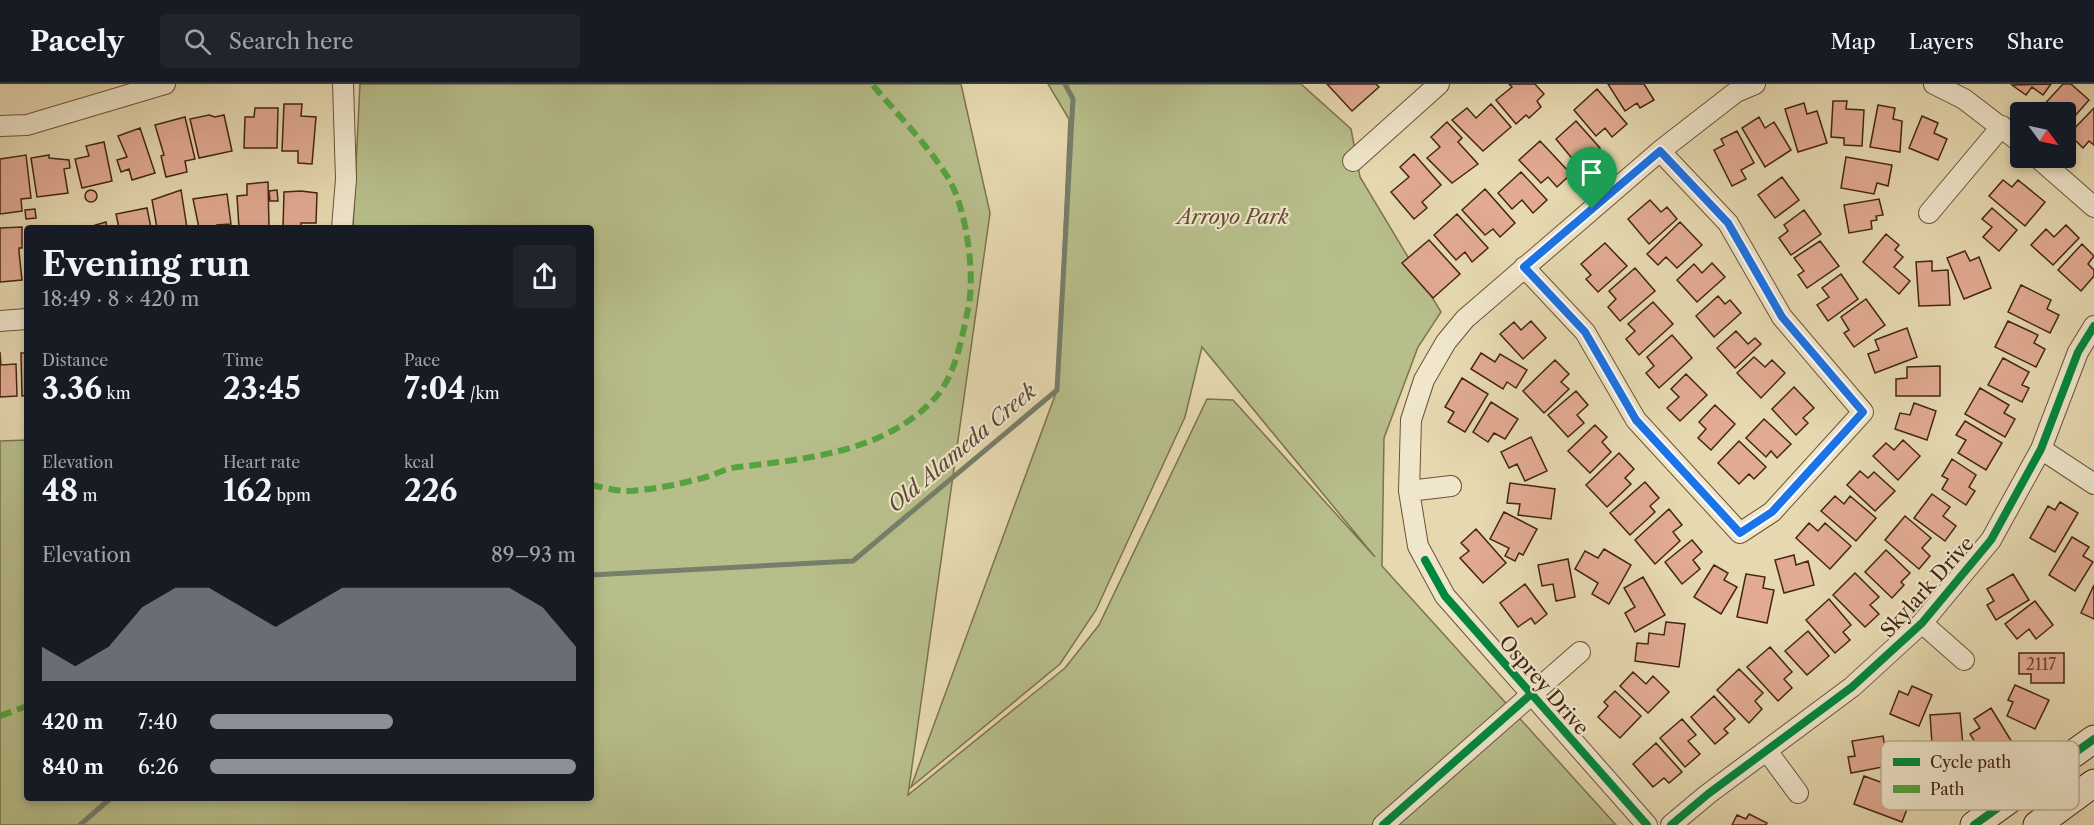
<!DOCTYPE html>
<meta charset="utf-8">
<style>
:root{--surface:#171b24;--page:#20242c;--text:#f1f3f6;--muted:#9ea1a6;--line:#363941;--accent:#8c9099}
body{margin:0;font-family:"Libre Caslon Text",serif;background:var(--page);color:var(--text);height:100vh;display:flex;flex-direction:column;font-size:22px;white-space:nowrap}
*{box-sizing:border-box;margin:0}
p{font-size:20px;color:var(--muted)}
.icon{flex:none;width:33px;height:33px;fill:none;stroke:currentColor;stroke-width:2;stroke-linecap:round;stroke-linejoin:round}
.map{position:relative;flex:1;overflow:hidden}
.panel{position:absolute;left:24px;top:141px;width:570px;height:576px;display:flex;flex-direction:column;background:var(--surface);border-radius:6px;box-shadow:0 3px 9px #0003}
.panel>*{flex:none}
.needle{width:39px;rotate:123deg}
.fabs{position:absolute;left:2010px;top:18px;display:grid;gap:12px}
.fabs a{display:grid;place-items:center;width:66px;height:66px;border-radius:6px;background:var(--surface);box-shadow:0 3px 9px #0003;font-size:30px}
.pin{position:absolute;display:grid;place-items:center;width:51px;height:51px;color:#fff;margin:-62px -26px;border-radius:50% 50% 50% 0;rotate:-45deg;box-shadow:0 0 6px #0007}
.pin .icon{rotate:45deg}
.round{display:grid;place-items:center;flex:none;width:63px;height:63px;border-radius:6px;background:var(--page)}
.headline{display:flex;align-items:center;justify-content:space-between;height:102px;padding:0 18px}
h1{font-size:33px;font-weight:800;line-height:45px}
.stats{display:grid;grid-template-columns:repeat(3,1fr);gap:9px;height:102px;padding:6px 18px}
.stats div{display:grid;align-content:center}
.stats b{font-size:30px;font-weight:800}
.stats small{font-size:16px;font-weight:400}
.stats p{font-size:16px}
.chart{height:168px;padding:12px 18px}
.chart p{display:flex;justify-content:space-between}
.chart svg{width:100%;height:108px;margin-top:6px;fill:var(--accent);opacity:.7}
ul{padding:0 18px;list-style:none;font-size:20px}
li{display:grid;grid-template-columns:96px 72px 1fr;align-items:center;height:45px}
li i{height:15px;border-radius:8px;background:var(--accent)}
header{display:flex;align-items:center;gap:36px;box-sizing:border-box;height:84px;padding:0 30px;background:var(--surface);border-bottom:2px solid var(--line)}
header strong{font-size:28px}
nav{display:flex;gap:33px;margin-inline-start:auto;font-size:21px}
.search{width:420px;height:54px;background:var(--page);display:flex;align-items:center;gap:15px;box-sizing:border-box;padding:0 21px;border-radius:6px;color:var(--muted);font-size:22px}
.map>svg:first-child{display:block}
</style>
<header>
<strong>Pacely</strong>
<div class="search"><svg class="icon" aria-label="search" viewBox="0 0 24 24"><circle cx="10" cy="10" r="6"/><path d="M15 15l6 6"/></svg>Search here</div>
<nav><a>Map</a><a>Layers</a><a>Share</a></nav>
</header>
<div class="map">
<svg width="2094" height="741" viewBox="0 0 2094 741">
<rect width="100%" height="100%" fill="#e6d8af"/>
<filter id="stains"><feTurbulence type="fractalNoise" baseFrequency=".00333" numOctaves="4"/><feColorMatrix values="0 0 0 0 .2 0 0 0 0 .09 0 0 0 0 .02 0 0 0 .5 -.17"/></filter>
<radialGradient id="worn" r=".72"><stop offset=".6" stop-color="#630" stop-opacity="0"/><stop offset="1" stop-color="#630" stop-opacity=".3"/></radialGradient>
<!-- green -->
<path fill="#b7be8a" stroke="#7e724f" stroke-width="1.5" d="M360 0H961L990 129 908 711 1065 584 1099 541 1207 315 1233 316 1375 473 1202 263 1185 333 1096 526 1060 580 911 703 1057 306 1069 35 1048 0H1301L1351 45 1360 93 1441 228 1418 263 1384 354 1382 482 1616 741H0V357L27 356V714H591V144H353Z"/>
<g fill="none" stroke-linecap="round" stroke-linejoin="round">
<!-- stream -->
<path stroke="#767f6b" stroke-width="5" d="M591 491 853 477 1057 306 1073 15 1065 0
M80 741 111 714"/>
</g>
<!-- building -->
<path fill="#e1aa91" stroke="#452514" stroke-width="1.5" d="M1327 0H1376L1379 3 1352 27Z
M1509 0H1535L1544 10 1537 17 1541 23 1529 34 1526 31 1516 40 1496 16 1512 3Z
M1608 0H1644L1654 16 1640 24 1637 19 1625 27Z
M2051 0 2043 11 2032 3 2026 11 2012 1Z
M2063 0H2071L2089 16 2074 33 2065 25 2062 28H2045L2040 25Z
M1597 5 1627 40 1612 53 1605 44 1596 52 1574 26Z
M1833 17H1847L1846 25 1864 26 1862 62 1844 61V54L1831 53Z
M1804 19 1807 30 1817 27 1827 59 1798 68 1785 25Z
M284 20H302L301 32 316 33 312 80 298 79V67H282Z
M1491 20 1511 43 1483 67 1452 36 1467 24 1476 34Z
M1878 21 1895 24 1893 35 1902 37 1900 68 1870 63Z
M255 24H278L277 64H244L245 33H254Z
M2094 24V61L2089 57 2083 64 2069 50Z
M209 31 215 33 224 31 232 67 199 74 190 35Z
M1922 32 1938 39 1934 49 1947 55 1938 76 1909 64Z
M185 33 195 75 185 77 187 88 166 93 161 72 164 71 155 41Z
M1759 33 1765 44 1774 38 1791 66 1765 83 1742 44Z
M1576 37 1600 64 1587 76 1583 70 1575 78 1556 55Z
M1447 38 1462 54 1458 58 1478 80 1452 99 1427 74 1440 63 1431 53Z
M140 44 155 89 132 96 129 85 121 88 117 76 127 73 118 52Z
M1737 47 1754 79 1741 86 1746 95 1732 102 1714 66 1724 61 1721 55Z
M1540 57 1571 90 1557 103 1548 93 1541 99 1519 76Z
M104 58 112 97 82 104 75 75 89 72 86 62Z
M1414 70 1441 101 1422 118 1427 124 1414 135 1391 108 1409 93 1400 83Z
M26 71 31 114 21 115 22 127 0 130V75Z
M49 71V74L69 76 70 84 64 85 68 109 37 113 31 74Z
M1846 73 1892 81 1888 102 1877 99 1874 110 1841 104Z
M1521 88 1547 116 1533 129 1522 116 1512 125 1498 109Z
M1782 93 1799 116 1775 134 1758 111Z
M2003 96 2012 103 2018 96 2045 118 2025 142 1989 112Z
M268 98 269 144H239L237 112 247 111V100Z
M1485 105 1515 139 1500 153 1493 145 1485 151 1462 126Z
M85 112a6 6 0 1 1 12 0a6 6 0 1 1-12 0Z
M181 106 187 144H157L152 116Z
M277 106 278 117H270L269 107Z
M301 107 317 109 316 139H301V144H283L284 108Z
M227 110 231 140 217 141 218 144H199L193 115Z
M1879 115 1883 131 1876 132 1877 136 1871 137 1872 145 1849 149 1844 121Z
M1650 116 1661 128 1667 123 1677 135 1649 160 1628 135Z
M147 124 151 144H119L116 130Z
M1992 124 2017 146 1999 167 1983 153 1992 143 1982 135Z
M35 125 36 134 26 135 25 126Z
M1804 126 1821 150 1791 171 1779 154 1788 147 1784 141Z
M1457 130 1488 164 1472 178 1465 168 1456 176 1434 151Z
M106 138 107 144 81 143H89Z
M1680 138 1702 161 1677 184 1666 173 1658 181 1647 170Z
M2066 141 2079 154 2053 181 2031 161 2046 145 2054 153Z
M22 143V164H19V168L22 196 0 198V144Z
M1886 150 1899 161 1895 166 1903 173 1894 183 1910 197 1899 210 1863 178Z
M1429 156 1460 190 1433 214 1402 179Z
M1820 157 1839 182 1807 204 1798 191 1804 187 1794 174Z
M1605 159 1627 182 1598 208 1586 195 1591 191 1581 180Z
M2082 160 2094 172 2088 180 2094 186V192L2081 207 2058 186Z
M1965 167 1970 177 1979 173 1991 204 1964 215 1947 174Z
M1932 177V187L1948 186 1950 221 1919 222 1916 178Z
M1712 179 1725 193 1697 218 1677 196 1694 180 1702 189Z
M1635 184 1655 207 1620 237 1608 223 1616 215 1609 207Z
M1841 190 1858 215 1828 237 1817 221 1829 213 1822 204Z
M2021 201 2051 216 2047 225 2059 231 2050 249 2008 228Z
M1718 212 1725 220 1730 216 1741 229 1714 253 1696 232Z
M1866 215 1885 241 1854 263 1844 249 1849 246 1841 233Z
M1653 218 1673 240 1639 271 1626 255 1635 247 1628 240Z
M1531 237 1546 254 1523 275 1500 250 1514 238 1521 246Z
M2008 237 2038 251 2034 259 2045 265 2036 283 1995 263Z
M1907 244 1917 273 1875 289 1868 270 1879 266 1875 256Z
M1736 247 1748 260 1755 254 1761 260 1735 284 1717 264Z
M1672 251 1692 274 1659 304 1646 289 1654 282 1647 273Z
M0 268 1 281 16 280 17 312 0 313Z
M21 269H27V311L22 312Z
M1481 269 1495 278 1500 270 1527 286 1516 304 1507 298 1503 305 1471 285Z
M1754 273 1765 283 1772 276 1785 289 1761 314 1737 289Z
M2003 274 2029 288 2022 301 2029 304 2022 318 1988 301Z
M1555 276 1569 290 1561 298 1569 305 1544 329 1523 307Z
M1940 282V312H1896V295L1907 294V283Z
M1686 290 1707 311 1680 337 1667 324 1679 313 1671 305Z
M1462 294 1488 310 1465 348 1448 338 1454 328 1445 323Z
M1794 303 1814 324 1803 334 1808 339 1796 351 1772 325Z
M1980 304 2009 321 2004 329 2015 335 2005 353 1965 330Z
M1576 307 1588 321 1577 331 1584 339 1568 353 1548 331Z
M1491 318 1518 335 1505 355 1494 349 1488 358 1473 348Z
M1914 319 1936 327 1927 356 1895 345 1900 329 1910 331Z
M1715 321 1735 340 1711 366 1698 354 1706 345 1699 338Z
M1764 335 1791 360 1777 374 1771 367 1766 373 1746 354Z
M1965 337 2002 359 1986 386 1958 369 1966 356 1956 351Z
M1595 341 1607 353 1602 358 1611 368 1590 389 1568 367Z
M1531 353 1547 387 1525 397 1517 380 1509 384 1501 368Z
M1903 356 1920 372 1898 396 1873 372 1886 359 1894 366Z
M1739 357 1766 383 1754 395 1749 390 1739 400 1718 379Z
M1619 369 1634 385 1625 394 1631 400 1607 423 1586 401Z
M1952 375 1976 391 1969 403 1975 407 1966 421 1942 405 1948 395 1942 392Z
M1860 387 1868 394 1874 388 1895 407 1875 427 1847 401Z
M1645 398 1659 414 1650 422 1655 428 1630 451 1610 429Z
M1510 399 1555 405 1551 435 1518 431 1520 420 1507 419Z
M1932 410 1950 423 1943 432 1956 442 1945 457 1914 434Z
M1835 412 1844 420 1850 412 1876 434 1856 457 1821 427Z
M2060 418 2078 429 2055 468 2030 454 2048 422 2055 426Z
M1669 425 1682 441 1673 448 1680 457 1655 480 1635 456Z
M1504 428 1537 445 1523 471 1519 469 1515 477 1505 472 1509 464 1490 455Z
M1905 432 1931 454 1922 464 1930 472 1919 485 1885 456Z
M1809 439 1818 447 1825 439 1851 462 1830 485 1796 454Z
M1476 445 1506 479 1483 499 1460 474 1469 467 1461 459Z
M2072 453 2089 463 2083 472 2093 478 2075 507 2049 491Z
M1692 456 1702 468 1693 476 1700 485 1682 500 1665 478Z
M1604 465 1631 481 1609 520 1592 510 1598 499 1575 485 1585 467 1598 474Z
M1886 466 1910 489 1901 498 1904 501 1892 514 1865 488Z
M1794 471 1796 481 1808 477 1814 501 1784 509 1775 476Z
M1568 475 1575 513 1556 517 1553 500 1542 502 1538 481Z
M1714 481 1728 489 1724 496 1737 503 1721 530 1694 513Z
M1855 489 1879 513 1870 521 1879 530 1865 543 1833 511Z
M1746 490 1765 493 1763 504 1774 506 1767 539 1737 533Z
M2013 490 2029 516 1996 536 1987 521 1994 517 1987 505Z
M1643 493 1665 531 1635 548 1625 529 1635 523 1624 504Z
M1525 500 1547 530 1535 540 1531 534 1518 543 1500 519Z
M2094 501V535L2081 529Z
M1829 515 1851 541 1843 548 1850 556 1835 569 1806 536Z
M2035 517 2053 541 2036 555 2029 545 2017 555 2005 540Z
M1666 538 1685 540 1679 583 1635 577 1637 559 1648 560 1649 549 1664 551Z
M1808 547 1829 572 1807 591 1785 567Z
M1770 563 1792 588 1784 595 1792 604 1778 617 1747 583Z
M2019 569H2064V599H2031V590H2019Z
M1739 585 1763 609 1755 617 1762 625 1749 639 1717 606Z
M1633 588 1646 600 1653 592 1669 608 1648 629 1620 602Z
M2015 601 2049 616 2035 645 2007 632 2013 618 2008 616Z
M1912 602 1932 611 1919 642 1890 630 1899 607 1908 611Z
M1615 607 1641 632 1620 654 1598 633 1608 622 1604 618Z
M1714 612 1735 635 1724 645 1728 649 1715 660 1691 633Z
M1991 624 2015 663 1988 679 1970 650 1980 644 1974 635Z
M1960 629 1964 673 1950 674 1951 686 1934 688 1930 631Z
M1682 635 1696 651 1688 657 1700 670 1685 683 1660 654Z
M1883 652 1888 682 1851 689 1848 673 1855 672 1852 657Z
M1656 659 1682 688 1669 699 1664 694 1653 703 1633 680Z
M1864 692 1905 707 1902 717 1909 720 1902 738 1854 720Z
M1749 730 1767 739 1766 741H1732L1737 731 1746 735Z"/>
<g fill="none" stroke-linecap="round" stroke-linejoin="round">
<!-- street casing -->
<g stroke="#6d523b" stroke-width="22">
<path id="street" d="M1934 0 1964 15 2020 58
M0 42 27 41 165 0
M2038 74 2094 123
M1353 77 1439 0
M1929 129 2002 42
M342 144 346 95 343 0
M1524 183 1585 248 1636 336 1740 449 1772 428 1863 328 1782 233 1728 139 1660 67
M0 237 27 235
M2041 365 2094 400
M1409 407 1451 402
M1922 539 1964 576
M1767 667 1798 709
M1383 741 1580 568
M1647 741 1445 512 1418 462 1409 407 1411 336 1424 296 1446 258 1465 235 1660 67 1736 8 1755 0
M1671 741 1708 710 1852 603 1922 539 1991 456 2041 365 2078 268 2094 242"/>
</g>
<!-- secondary casing -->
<g stroke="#452514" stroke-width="29">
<path id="secondary" d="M1974 741 2094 655
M2037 741 2094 699"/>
</g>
<!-- street -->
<use href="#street" stroke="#efe6cb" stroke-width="20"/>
<!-- secondary -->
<use href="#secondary" stroke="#efe6cb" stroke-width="27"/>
<!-- quiet -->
<path stroke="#55a33f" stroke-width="6" stroke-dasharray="12 6" stroke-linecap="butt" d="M591 401C602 403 615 407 627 407 652 406 679 400 703 394 715 391 726 384 738 383 806 375 886 368 935 314 956 291 962 253 968 225 976 191 966 121 947 92 926 59 897 30 872 0
M0 632 27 622"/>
<!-- cycleway casing -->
<g stroke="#efe6cb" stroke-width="11">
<path id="cycleway" d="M1524 183 1585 248 1636 336 1740 449 1772 428 1863 328 1782 233 1728 139 1660 67
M1425 476 1445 512 1647 741
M1383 741 1530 611
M1671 741 1708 710 1852 603 1922 539 1991 456 2041 365 2078 268 2094 242
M1974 741 2094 655"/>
</g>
<!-- cycleway -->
<use href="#cycleway" stroke="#00873e" stroke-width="8"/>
</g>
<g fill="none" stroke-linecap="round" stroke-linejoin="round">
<!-- route casing -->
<g stroke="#fff" stroke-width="12">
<path id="route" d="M1660 67 1728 139 1782 233 1863 328 1772 428 1740 449 1636 336 1585 248 1524 183Z"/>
</g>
<!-- route -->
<use href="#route" stroke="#1a73e8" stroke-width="8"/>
</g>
<g text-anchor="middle" stroke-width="4.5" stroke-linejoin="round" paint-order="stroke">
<!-- number labels -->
<g font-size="16" fill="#6c4633">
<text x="2041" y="586">2117</text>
</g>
<!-- park labels -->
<g font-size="20" font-style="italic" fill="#624b32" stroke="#efe6cb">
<text x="1233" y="140">Arroyo Park</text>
</g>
<!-- street labels -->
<g font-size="20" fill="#452514" stroke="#efe6cb">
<text transform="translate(1927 503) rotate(-48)" y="7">Skylark Drive</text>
<text transform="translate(1544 601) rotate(49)" y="7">Osprey Drive</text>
</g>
<!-- water labels -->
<g font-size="21" font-style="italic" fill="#5a4a38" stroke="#efe6cb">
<text transform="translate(962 364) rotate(-40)" y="7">Old Alameda Creek</text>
</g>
</g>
<!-- legend -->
<rect x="1881" y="657" width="198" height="69" rx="9" fill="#efe6cb" stroke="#bcac94" stroke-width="1.5"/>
<rect x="1893" y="674" width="27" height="8" fill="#00873e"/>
<rect x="1893" y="701" width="27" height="8" fill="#55a33f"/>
<g font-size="16" fill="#452514">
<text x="1930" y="684">Cycle path</text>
<text x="1930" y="711">Path</text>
</g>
<rect width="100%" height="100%" filter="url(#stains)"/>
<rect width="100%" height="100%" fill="url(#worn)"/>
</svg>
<div class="fabs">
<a><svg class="needle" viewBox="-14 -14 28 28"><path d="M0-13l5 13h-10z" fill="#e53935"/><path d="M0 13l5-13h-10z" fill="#9ea1a6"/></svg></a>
</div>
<div class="pin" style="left:1592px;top:125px;background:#1e9e55"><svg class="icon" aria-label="arrive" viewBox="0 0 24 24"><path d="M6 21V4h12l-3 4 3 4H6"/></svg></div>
<section class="panel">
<div class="headline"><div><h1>Evening run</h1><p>18:49 · 8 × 420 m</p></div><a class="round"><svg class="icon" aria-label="share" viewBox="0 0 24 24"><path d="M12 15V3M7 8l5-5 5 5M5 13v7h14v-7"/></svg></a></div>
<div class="stats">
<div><p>Distance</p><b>3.36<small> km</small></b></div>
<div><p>Time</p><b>23:45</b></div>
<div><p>Pace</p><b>7:04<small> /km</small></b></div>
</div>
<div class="stats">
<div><p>Elevation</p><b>48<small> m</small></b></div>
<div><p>Heart rate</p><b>162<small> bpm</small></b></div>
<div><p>kcal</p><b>226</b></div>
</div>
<div class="chart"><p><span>Elevation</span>89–93 m</p>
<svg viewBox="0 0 160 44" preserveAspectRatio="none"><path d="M0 44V30L10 38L20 30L30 14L40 6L50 6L60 14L70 22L80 14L90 6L100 6L110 6L120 6L130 6L140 6L150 14L160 30V44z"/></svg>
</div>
<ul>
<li><b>420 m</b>7:40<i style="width:50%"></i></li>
<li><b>840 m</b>6:26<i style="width:100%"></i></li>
</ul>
</section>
</div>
